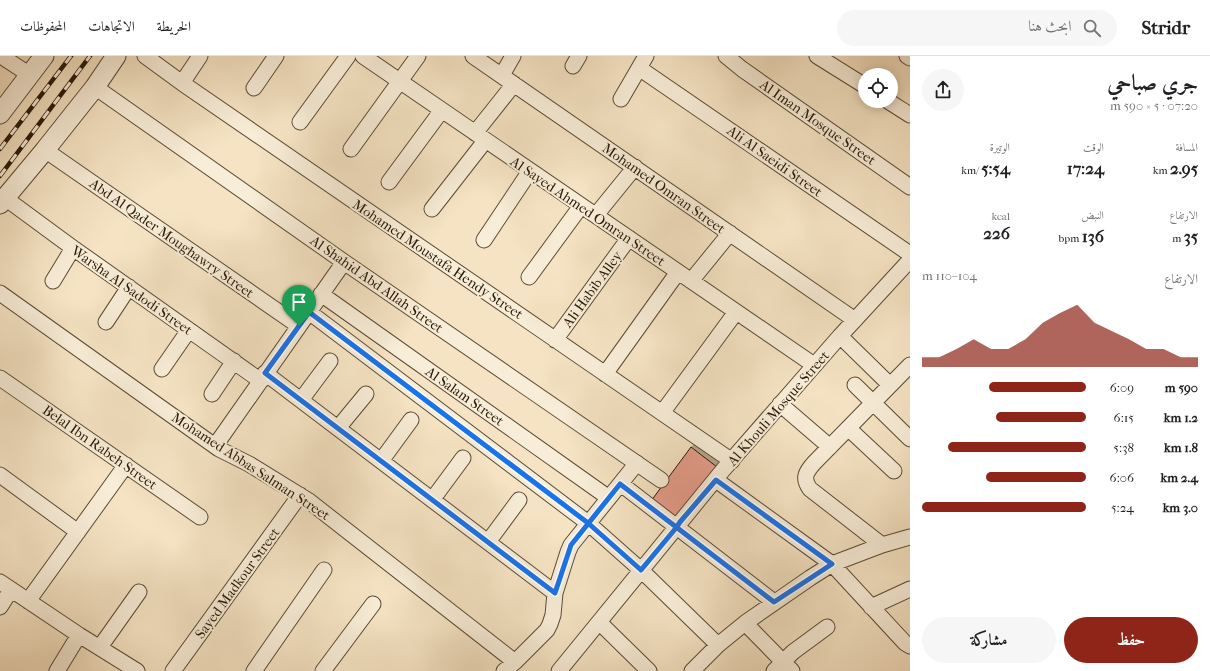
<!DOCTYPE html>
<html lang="ar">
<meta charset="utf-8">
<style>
:root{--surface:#fff;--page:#f6f6f6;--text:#202124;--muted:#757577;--line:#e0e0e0;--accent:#8f2418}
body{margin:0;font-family:"IM FELL French Canon",Amiri,serif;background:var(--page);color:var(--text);direction:rtl;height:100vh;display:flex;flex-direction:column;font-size:15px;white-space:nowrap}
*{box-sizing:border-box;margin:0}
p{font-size:13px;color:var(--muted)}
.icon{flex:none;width:22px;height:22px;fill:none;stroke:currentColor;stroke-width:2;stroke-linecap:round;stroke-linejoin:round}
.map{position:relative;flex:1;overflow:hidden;direction:ltr}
.drawer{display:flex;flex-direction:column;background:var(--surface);width:300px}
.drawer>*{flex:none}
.fabs{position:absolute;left:858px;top:12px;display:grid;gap:8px}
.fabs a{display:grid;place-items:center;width:40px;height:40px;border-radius:50%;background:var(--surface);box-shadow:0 2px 10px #0003;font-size:20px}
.pin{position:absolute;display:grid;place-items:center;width:34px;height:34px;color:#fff;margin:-41px -17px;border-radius:50% 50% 50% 0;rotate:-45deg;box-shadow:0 0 4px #0007}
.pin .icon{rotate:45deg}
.round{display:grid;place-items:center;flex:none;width:42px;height:42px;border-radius:21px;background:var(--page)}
.head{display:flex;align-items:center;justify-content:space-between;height:68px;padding:0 12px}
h1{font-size:22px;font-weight:800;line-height:30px}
.stats{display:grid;grid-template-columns:repeat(3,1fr);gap:6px;height:68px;padding:4px 12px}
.stats div{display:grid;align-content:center}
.stats b{font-size:17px;font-weight:800}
.stats small{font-size:11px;font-weight:400}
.stats p{font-size:11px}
.chart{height:112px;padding:8px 12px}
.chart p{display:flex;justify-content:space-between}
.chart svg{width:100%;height:72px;margin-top:4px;fill:var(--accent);opacity:.7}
.cta{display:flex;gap:8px;margin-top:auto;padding:8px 12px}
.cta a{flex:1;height:46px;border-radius:24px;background:var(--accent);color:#fff;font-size:16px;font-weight:800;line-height:46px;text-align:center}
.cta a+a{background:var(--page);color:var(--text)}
ul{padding:0 12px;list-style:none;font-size:13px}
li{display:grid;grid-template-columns:64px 48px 1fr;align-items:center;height:30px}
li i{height:10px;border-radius:5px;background:var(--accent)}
header{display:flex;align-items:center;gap:24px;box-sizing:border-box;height:56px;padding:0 20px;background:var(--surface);border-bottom:1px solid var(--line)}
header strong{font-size:19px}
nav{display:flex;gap:22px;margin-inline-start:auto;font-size:14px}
.search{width:280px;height:36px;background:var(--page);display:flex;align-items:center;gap:10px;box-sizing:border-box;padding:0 14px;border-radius:22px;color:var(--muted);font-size:15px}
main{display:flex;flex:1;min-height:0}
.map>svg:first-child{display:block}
</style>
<header>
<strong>Stridr</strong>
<div class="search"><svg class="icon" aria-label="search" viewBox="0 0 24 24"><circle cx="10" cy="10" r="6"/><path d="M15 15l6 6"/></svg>ابحث هنا</div>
<nav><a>الخريطة</a><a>الاتجاهات</a><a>المحفوظات</a></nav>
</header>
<main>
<section class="drawer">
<div class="head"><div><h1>جري صباحي</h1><p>07:20 · 5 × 590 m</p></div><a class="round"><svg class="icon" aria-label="share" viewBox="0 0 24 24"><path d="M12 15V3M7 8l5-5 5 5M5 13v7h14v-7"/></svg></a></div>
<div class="stats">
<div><p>المسافة</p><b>2.95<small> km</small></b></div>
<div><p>الوقت</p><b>17:24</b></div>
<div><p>الوتيرة</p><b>5:54<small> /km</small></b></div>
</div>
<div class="stats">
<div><p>الارتفاع</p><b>35<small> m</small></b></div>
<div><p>النبض</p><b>136<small> bpm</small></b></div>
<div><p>kcal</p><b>226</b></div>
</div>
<div class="chart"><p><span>الارتفاع</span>104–110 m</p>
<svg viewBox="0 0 160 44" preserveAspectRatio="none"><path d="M0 44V38L10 38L20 33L30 27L40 33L50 33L60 27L70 17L80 11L90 6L100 17L110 22L120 27L130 33L140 33L150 38L160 38V44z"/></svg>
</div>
<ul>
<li><b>590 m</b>6:09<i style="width:59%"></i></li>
<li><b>1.2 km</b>6:15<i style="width:55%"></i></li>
<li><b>1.8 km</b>5:38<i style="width:84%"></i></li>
<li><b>2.4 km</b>6:06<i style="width:61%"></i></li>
<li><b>3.0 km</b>5:24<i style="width:100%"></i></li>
</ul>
<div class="cta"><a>حفظ</a><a>مشاركة</a></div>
</section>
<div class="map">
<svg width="910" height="615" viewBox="0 0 910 615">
<defs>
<filter id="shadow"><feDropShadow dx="3.5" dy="-3.5" stdDeviation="0" flood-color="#0004"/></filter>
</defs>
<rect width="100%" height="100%" fill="#f5e3c3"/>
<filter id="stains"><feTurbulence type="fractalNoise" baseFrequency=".005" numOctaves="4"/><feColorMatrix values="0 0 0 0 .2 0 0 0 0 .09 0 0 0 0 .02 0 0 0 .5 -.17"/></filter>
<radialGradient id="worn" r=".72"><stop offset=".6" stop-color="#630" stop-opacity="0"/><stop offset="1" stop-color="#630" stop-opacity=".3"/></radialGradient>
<!-- building -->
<path fill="#e69c8a" stroke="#271806" filter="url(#shadow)" d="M691 391 717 411 678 464 651 445Z"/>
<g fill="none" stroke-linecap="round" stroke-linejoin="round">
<!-- minor casing -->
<g stroke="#5a4b35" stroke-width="17">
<path id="minor" d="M1 0 30 19
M145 0 182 27 732 405
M363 0 814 309
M473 0 855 264
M726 0 742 13 910 131
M817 0 865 30
M907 0 910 2
M573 10 579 0
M639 12 910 198
M502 19 513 0
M182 27 200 0
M95 31 344 206 661 424
M254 32 276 0
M621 43 646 0
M888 45 910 59
M300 66 348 0
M475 77 514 28
M351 93 418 0
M45 94 299 270
M389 126 442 54
M5 142 73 192 261 325
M432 153 485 85
M596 159 635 111
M484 184 530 115
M529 221 581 150
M53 225 73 192
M691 225 730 177
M0 237 219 393 249 408 309 445 515 606
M321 238 609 442
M309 256 588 467 641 514 718 589
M106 266 129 231
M840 280 890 329
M555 284 629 182
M162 313 189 274
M265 317 555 537
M605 318 678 216
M0 322 200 461
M855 329 910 383
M212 338 234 305
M301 344 330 305
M780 348 830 391
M662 357 736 256
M338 372 366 338
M848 372 894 415
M215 390 344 206
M381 405 411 364
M0 419 78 476
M716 424 832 508 905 587 910 590
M621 428 774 546
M432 444 463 402
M488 486 519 444
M882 489 810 433C802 422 806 416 814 407L910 309
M0 526 79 579 137 615
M28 545 126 409
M0 551 11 534
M871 551 910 533
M599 566 649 615
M745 567 792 615
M100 591 139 536
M57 615 79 579
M173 615 300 439
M254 615 324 514
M323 615 373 548
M504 615 515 606 547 574 550 568 553 559 555 537 568 496 571 489 637 407
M559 615 723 414 840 280 910 204
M692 615 718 589 745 567 810 522 832 508 882 489 910 481
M774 615 793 596 827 571"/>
</g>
<!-- tertiary casing -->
<g stroke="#5a4b35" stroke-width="21">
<path id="tertiary" d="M0 58 44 0
M0 148 45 94 95 31 116 0"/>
</g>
<!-- minor -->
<use href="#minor" stroke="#f8edd8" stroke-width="15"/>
<!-- tertiary -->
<use href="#tertiary" stroke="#f8edd8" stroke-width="19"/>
<!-- rail casing -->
<g stroke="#271806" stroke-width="4.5">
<path id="rail" d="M0 93 71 0
M0 120 90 0"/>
</g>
<!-- rail -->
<use href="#rail" stroke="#f8edd8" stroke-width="3" stroke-dasharray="9" stroke-linecap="butt"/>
</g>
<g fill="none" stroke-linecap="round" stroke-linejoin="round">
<!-- route casing -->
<g stroke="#fff" stroke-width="8">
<path id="route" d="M299 270 265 317 555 537 571 489 620 428 774 546 832 508 716 424 680 466 676 472 641 514 588 467 309 256 299 270"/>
</g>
<!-- route -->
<use href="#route" stroke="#1a73e8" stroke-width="5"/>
</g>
<g text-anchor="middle" stroke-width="4" stroke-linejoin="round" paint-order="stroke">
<!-- street labels -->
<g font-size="14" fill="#271806" stroke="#f8edd8">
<text transform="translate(818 66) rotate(35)" y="5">Al Iman Mosque Street</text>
<text transform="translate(775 105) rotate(35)" y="5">Ali Al Saeidi Street</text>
<text transform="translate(664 132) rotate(35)" y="5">Mohamed Omran Street</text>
<text transform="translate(588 155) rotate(34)" y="5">Al Sayed Ahmed Omran Street</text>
<text transform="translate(172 182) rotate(35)" y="5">Abd Al Qader Moughawry Street</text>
<text transform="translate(438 203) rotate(34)" y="5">Mohamed Moustafa Hendy Street</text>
<text transform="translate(377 228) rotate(35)" y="5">Al Shahid Abd Allah Street</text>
<text transform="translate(592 233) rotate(-54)" y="5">Ali Habib Alley</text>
<text transform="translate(132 234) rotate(35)" y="5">Warsha Al Sadodi Street</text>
<text transform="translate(465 340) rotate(35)" y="5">Al Salam Street</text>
<text transform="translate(778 352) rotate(-49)" y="5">Al Khouli Mosque Street</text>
<text transform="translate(100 391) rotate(35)" y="5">Belal Ibn Rabeh Street</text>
<text transform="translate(251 410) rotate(33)" y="5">Mohamed Abbas Salman Street</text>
<text transform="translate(237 527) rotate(-54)" y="5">Sayed Madkour Street</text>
</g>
</g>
<rect width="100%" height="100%" filter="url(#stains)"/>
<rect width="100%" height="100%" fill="url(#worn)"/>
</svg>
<div class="fabs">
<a><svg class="icon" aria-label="locate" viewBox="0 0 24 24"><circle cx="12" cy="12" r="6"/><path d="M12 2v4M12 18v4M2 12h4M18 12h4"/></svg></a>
</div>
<div class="pin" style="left:299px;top:270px;background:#1e9e55"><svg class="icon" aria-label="arrive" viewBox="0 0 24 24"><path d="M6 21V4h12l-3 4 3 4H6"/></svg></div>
</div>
</main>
